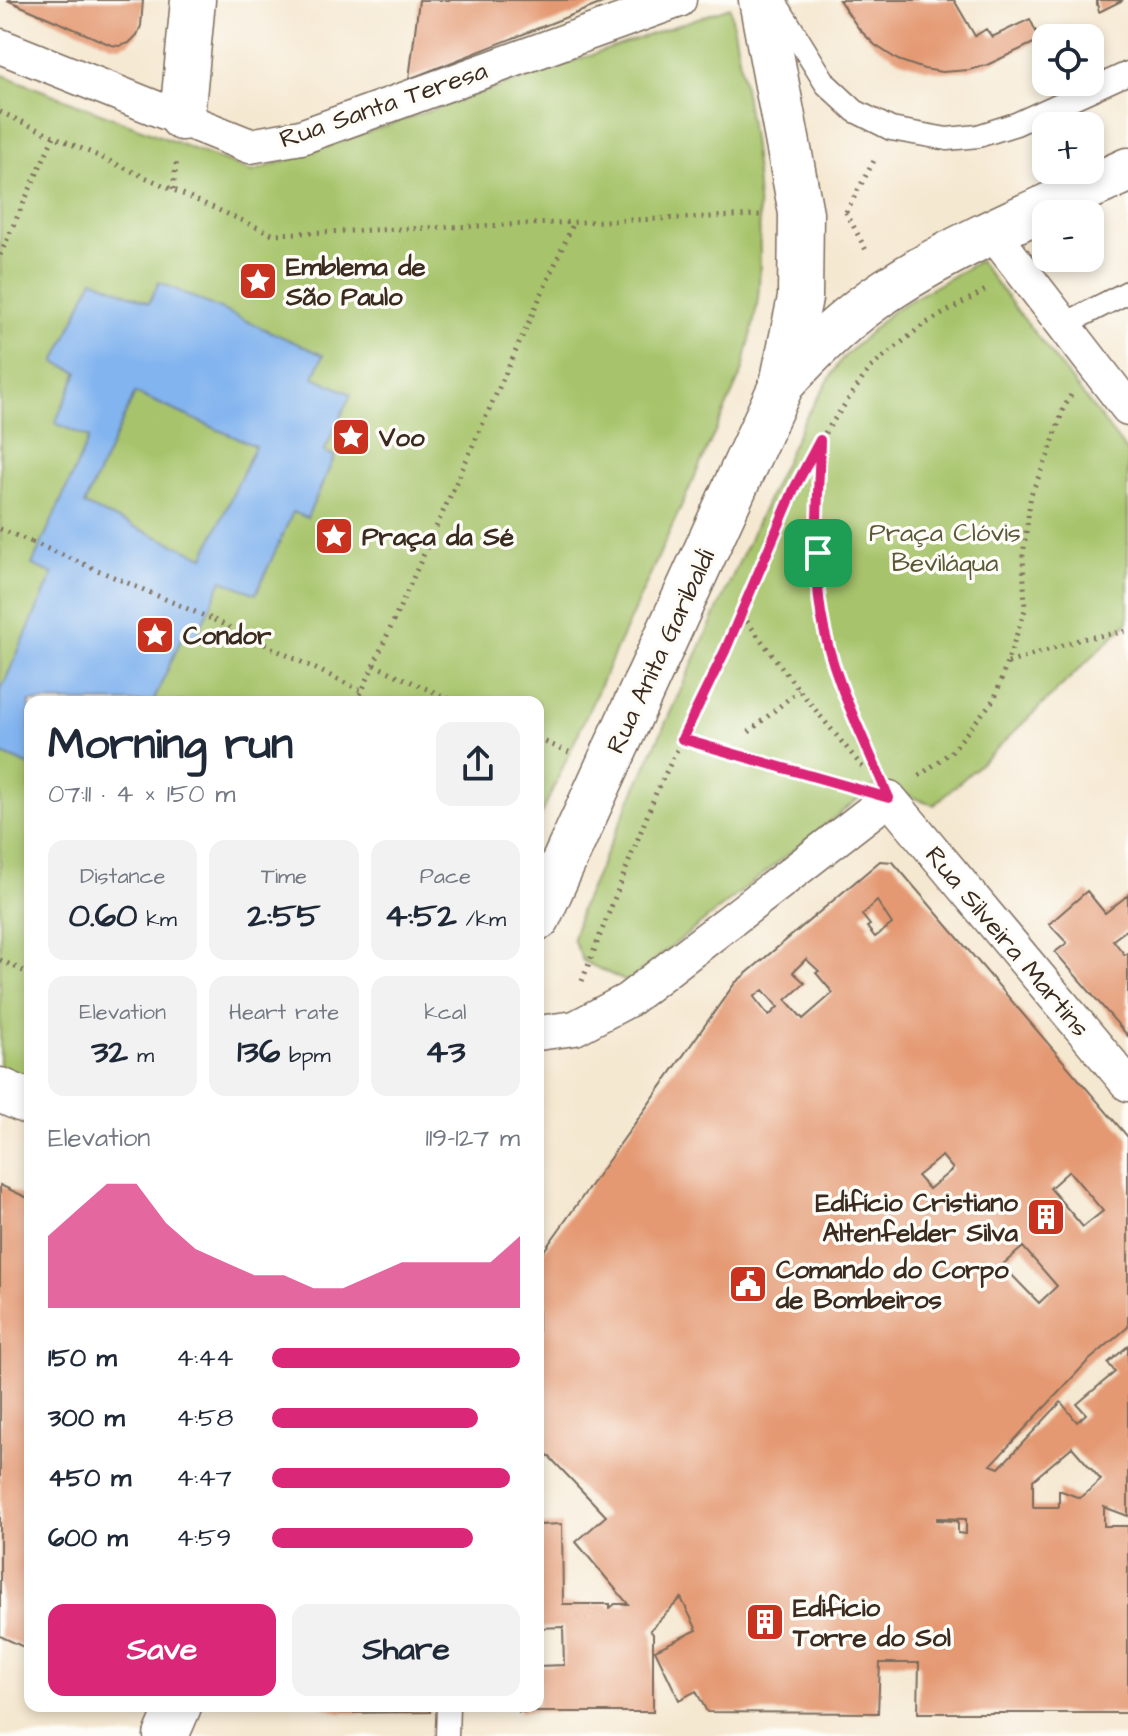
<!DOCTYPE html>
<meta charset="utf-8">
<style>
:root{--surface:#fff;--page:#f2f2f3;--text:#1f2937;--muted:#747a83;--accent:#db2777}
body{margin:0;font-family:"Architects Daughter",sans-serif;background:var(--page);color:var(--text);height:100vh;display:flex;flex-direction:column;font-size:30px;white-space:nowrap}
*{box-sizing:border-box;margin:0}
p{font-size:26px;color:var(--muted)}
.icon{flex:none;width:44px;height:44px;fill:none;stroke:currentColor;stroke-width:2;stroke-linecap:round;stroke-linejoin:round}
.map{position:relative;flex:1;overflow:hidden}
.details{position:absolute;left:24px;top:696px;width:520px;height:1016px;display:flex;flex-direction:column;background:var(--surface);border-radius:16px;box-shadow:0 4px 12px #0003}
.details>*{flex:none}
.buttons{position:absolute;left:1032px;top:24px;display:grid;gap:16px}
.buttons a{display:grid;place-items:center;width:72px;height:72px;border-radius:16px;background:var(--surface);box-shadow:0 4px 12px #0003;font-size:40px}
.pin{position:absolute;display:grid;place-items:center;width:68px;height:68px;color:#fff;margin:-34px;border-radius:16px;box-shadow:0 4px 12px #0006}
.round{display:grid;place-items:center;flex:none;width:84px;height:84px;border-radius:16px;background:var(--page)}
.headline{display:flex;align-items:center;justify-content:space-between;height:136px;padding:0 24px}
h1{font-size:44px;font-weight:800;line-height:60px}
.stats{display:grid;grid-template-columns:repeat(3,1fr);gap:12px;height:136px;padding:8px 24px}
.stats div{display:grid;align-content:center;border-radius:16px;background:var(--page);text-align:center}
.stats b{font-size:34px;font-weight:800}
.stats small{font-size:22px;font-weight:400}
.stats p{font-size:22px}
.chart{height:224px;padding:16px 24px}
.chart p{display:flex;justify-content:space-between}
.chart svg{width:100%;height:144px;margin-top:8px;fill:var(--accent);opacity:.7}
.button{display:flex;gap:16px;margin-top:auto;padding:16px 24px}
.button a{flex:1;height:92px;border-radius:16px;background:var(--accent);color:#fff;font-size:32px;font-weight:800;line-height:92px;text-align:center}
.button a+a{background:var(--page);color:var(--text)}
ul{padding:0 24px;list-style:none;font-size:26px}
li{display:grid;grid-template-columns:128px 96px 1fr;align-items:center;height:60px}
li i{height:20px;border-radius:10px;background:var(--accent)}
.map>svg:first-child{display:block}
</style>
<div class="map">
<svg width="1128" height="1736" viewBox="0 0 1128 1736">
<rect width="100%" height="100%" fill="#fdfcf7"/>
<filter id="ink" filterUnits="userSpaceOnUse"><feTurbulence type="fractalNoise" baseFrequency=".0125" numOctaves="2"/><feDisplacementMap in="SourceGraphic" scale="16" xChannelSelector="R" yChannelSelector="G"/><feConvolveMatrix kernelMatrix="1 2 1 2 8 2 1 2 1" color-interpolation-filters="sRGB"/></filter>
<filter id="wash" filterUnits="userSpaceOnUse"><feTurbulence type="fractalNoise" baseFrequency=".006" numOctaves="4" result="noise"/><feDisplacementMap in="SourceGraphic" scale="32" xChannelSelector="R" yChannelSelector="G"/><feGaussianBlur stdDeviation="1.8" result="paint"/><feColorMatrix in="noise" values="0 0 0 0 0 0 0 0 0 0 0 0 0 0 0 0 0 1.4 0 .05"/><feComposite in="paint" operator="in"/></filter>
<g filter="url(#wash)">
<rect width="100%" height="100%" fill="#f5e8d1"/>
<!-- green -->
<path fill="#a7c46c" stroke="#717745" stroke-width="2" d="M730 7C747 100 764 191 759 286 758 314 748 343 743 370L538 822V702H30V1080L0 1066V74L252 172Z
M979 261 1128 453V622L990 755 934 805 877 784 627 982 583 961 573 939 581 908 803 422 841 360 892 311Z"/>
<!-- water -->
<path fill="#82b4ef" stroke="#5e6f86" stroke-width="2" fill-rule="evenodd" d="M93 279 149 303 159 282 323 355 314 377 351 394 324 452 335 456 307 518 293 512 256 594 222 580 196 638 184 633 153 702H30V766L0 753V692L53 574 32 565 89 438 55 423 78 372 55 362ZM135 393 255 446 204 557 84 505Z"/>
<g id="blocks">
<!-- building -->
<path fill="#e49972" fill-rule="evenodd" d="M7 0H143L141 26 137 35 129 43 119 46 111 45Z
M419 0H610L409 79Z
M839 0H954L975 36 986 29 992 37 1030 19 1040 40 987 65 969 70 942 72 924 69 898 60 875 45 859 29Z
M1096 0H1123L1099 12Z
M880 861 893 862 1128 1137V1327L1087 1362 991 1465 999 1468 1061 1402 1077 1422 1086 1414 1077 1404 1115 1372 1108 1363 1128 1346V1516L1104 1507V1526H1128V1713H918L919 1663H880L878 1713 707 1712 696 1691 679 1700 655 1650 697 1630 681 1598 650 1630 653 1634V1712H519V1706H538V1666L564 1665 563 1627 538 1628V1525L562 1524 563 1604H610V1608L615 1604H628L576 1542 606 1516 544 1451 538 1457V1259L735 983ZM877 901 892 924 875 937 867 927 870 925 862 915ZM806 959 819 971 816 973 833 993 803 1019 786 1000 805 983 793 972ZM763 990 778 1007 769 1016 754 997ZM942 1156 953 1169 929 1189 917 1176ZM1069 1171 1103 1211 1083 1227 1050 1188ZM1023 1247 1057 1286 1039 1303 1002 1265ZM1072 1447 1101 1480 1080 1498 1059 1490V1507H1033V1480ZM937 1518 966 1519V1534L958 1533V1521L937 1520Z
M1087 891 1105 913 1128 895V929L1113 940 1125 955 1128 953V1036L1055 952 1067 943 1049 924Z
M0 1185 30 1199V1653L25 1651 26 1648 0 1636Z
M320 1706H430V1712L340 1713Z"/>
</g>
</g>
<g filter="url(#ink)">
<use href="#blocks" fill-opacity="0" stroke="#7c6c5d" stroke-width="2"/>
<g fill="none" stroke-linecap="round" stroke-linejoin="round">
<!-- service casing -->
<g stroke="#7c6c5d" stroke-width="25">
<path id="service" d="M774 0 826 84 855 111 891 129 947 139 978 136 1016 124 1128 73
M1063 325 1128 292
M447 1736 448 1706"/>
</g>
<!-- pedestrian casing -->
<g stroke="#7c6c5d" stroke-width="37">
<path id="pedestrian" d="M0 46 250 146 301 137 679 0
M992 232 1128 408
M538 1033 575 1028 628 1000 889 798 1128 1084"/>
</g>
<!-- minor casing -->
<g stroke="#7c6c5d" stroke-width="47">
<path id="minor" d="M182 118 193 0
M0 1090 30 1103"/>
</g>
<!-- secondary casing -->
<g stroke="#7c6c5d" stroke-width="47">
<path id="secondary" d="M761 0 801 213 800 298 782 384"/>
</g>
<!-- primary casing -->
<g stroke="#7c6c5d" stroke-width="47">
<path id="primary" d="M538 918 782 384C813 349 847 316 887 290 962 241 1047 207 1128 170
M166 1736 179 1706"/>
</g>
<!-- path -->
<path stroke="#7c6c5d" stroke-width="5" stroke-dasharray="2 6" stroke-linecap="butt" d="M0 112 272 234 761 215
M173 189 177 158
M846 212 876 157
M846 212 868 254
M0 255 54 136
M820 444C819 496 812 563 821 614 831 667 854 715 875 764
M0 529 32 542
M742 615 799 690 865 770
M214 620 362 691
M1008 663 1081 639 1128 631
M374 665 456 702
M357 702 574 222
M749 732 799 690
M538 739 569 752
M682 739 846 785
M919 776 951 752 995 698 1025 610 1023 556 1031 494 1048 456 1063 410 1071 395
M0 960 30 974
M582 981 656 793 725 651 795 487 820 440 870 368 923 325 989 288"/>
<!-- service -->
<use href="#service" stroke="#fff" stroke-width="22"/>
<!-- pedestrian -->
<use href="#pedestrian" stroke="#fff" stroke-width="34"/>
<!-- minor -->
<use href="#minor" stroke="#fff" stroke-width="44"/>
<!-- secondary -->
<use href="#secondary" stroke="#fff" stroke-width="44"/>
<!-- primary -->
<use href="#primary" stroke="#fff" stroke-width="44"/>
<!-- path-bridge -->
<path stroke="#7c6c5d" stroke-width="5" stroke-dasharray="2 6" stroke-linecap="butt" d="M32 542 214 620"/>
</g>
</g>
<g fill="none" stroke-linecap="round" stroke-linejoin="round" filter="url(#ink)">
<!-- route casing -->
<g stroke="#fff" stroke-width="16">
<path id="route" d="M820 440C819 496 812 557 821 613 831 677 864 738 889 798L682 739 725 651 795 487Z"/>
</g>
<!-- route -->
<use href="#route" stroke="#db2777" stroke-width="10"/>
</g>
<!-- icons -->
<defs>
<g id="sight-square" transform="scale(2)"><rect x="-9" y="-9" width="18" height="18" rx="4" fill="#c8321e" stroke="#fdfcf7"/><path d="M0-6L1.8-2.2L6-1.7L2.9 1.2L3.7 5.4L0 3.3L-3.7 5.4L-2.9 1.2L-6-1.7L-1.8-2.2Z" fill="#fff"/></g>
<g id="building-square" transform="scale(2)"><rect x="-9" y="-9" width="18" height="18" rx="4" fill="#c8321e" stroke="#fdfcf7"/><path d="M-4-6H4V6H1V3H-1V6H-4ZM-2.5-4.3h1.7v1.8h-1.7ZM.8-4.3h1.7v1.8H.8ZM-2.5-1h1.7V.8h-1.7ZM.8-1h1.7V.8H.8Z" fill="#fff"/></g>
<g id="civic-square" transform="scale(2)"><rect x="-9" y="-9" width="18" height="18" rx="4" fill="#c8321e" stroke="#fdfcf7"/><path d="M-.6-6.5H3V-4.5H.6V-3L4-1V1h2V6H-6V1h2V-1L-.6-3ZM-1.2 2.5V6h2.4V2.5Z" fill="#fff"/></g>
</defs>
<g fill-rule="evenodd">
<use href="#sight-square" x="258" y="281"/>
<use href="#sight-square" x="351" y="437"/>
<use href="#sight-square" x="334" y="536"/>
<use href="#sight-square" x="155" y="635"/>
<use href="#building-square" x="1046" y="1217"/>
<use href="#civic-square" x="748" y="1284"/>
<use href="#building-square" x="765" y="1622"/>
</g>
<g text-anchor="middle" stroke-width="7" stroke-linejoin="round" paint-order="stroke">
<!-- street labels -->
<g font-size="26" fill="#3b2a1e" stroke="#fdfcf7">
<text transform="translate(383 104) rotate(-19)" y="9">Rua Santa Teresa</text>
<text transform="translate(660 651) rotate(-65)" y="9">Rua Anita Garibaldi</text>
<text transform="translate(1008 941) rotate(50)" y="9">Rua Silveira Martins</text>
</g>
<!-- poi labels -->
<g font-size="26" font-weight="bold" fill="#3b2a1e" stroke="#fdfcf7" text-anchor="start">
<text x="286" y="275">Emblema de<tspan x="286" dy="30">São Paulo</tspan></text>
<text x="379" y="446">Voo</text>
<text x="362" y="545">Praça da Sé</text>
<text x="183" y="644">Condor</text>
<text x="1018" y="1211" text-anchor="end">Edifício Cristiano<tspan x="1018" dy="30">Altenfelder Silva</tspan></text>
<text x="776" y="1278">Comando do Corpo<tspan x="776" dy="30">de Bombeiros</tspan></text>
<text x="793" y="1616">Edifício<tspan x="793" dy="30">Torre do Sol</tspan></text>
</g>
<!-- park labels -->
<g font-size="26" fill="#5b5835" stroke="#fdfcf7">
<text x="945" y="541">Praça Clóvis<tspan x="945" dy="30">Beviláqua</tspan></text>
</g>
</g>
</svg>
<div class="buttons">
<a><svg class="icon" aria-label="locate" viewBox="0 0 24 24"><circle cx="12" cy="12" r="6"/><path d="M12 2v4M12 18v4M2 12h4M18 12h4"/></svg></a>
<a>+</a>
<a>−</a>
</div>
<div class="pin" style="left:818px;top:553px;background:#1e9e55"><svg class="icon" aria-label="arrive" viewBox="0 0 24 24"><path d="M6 21V4h12l-3 4 3 4H6"/></svg></div>
<section class="details">
<div class="headline"><div><h1>Morning run</h1><p>07:11 · 4 × 150 m</p></div><a class="round"><svg class="icon" aria-label="share" viewBox="0 0 24 24"><path d="M12 15V3M7 8l5-5 5 5M5 13v7h14v-7"/></svg></a></div>
<div class="stats">
<div><p>Distance</p><b>0.60<small> km</small></b></div>
<div><p>Time</p><b>2:55</b></div>
<div><p>Pace</p><b>4:52<small> /km</small></b></div>
</div>
<div class="stats">
<div><p>Elevation</p><b>32<small> m</small></b></div>
<div><p>Heart rate</p><b>136<small> bpm</small></b></div>
<div><p>kcal</p><b>43</b></div>
</div>
<div class="chart"><p><span>Elevation</span>119–127 m</p>
<svg viewBox="0 0 160 44" preserveAspectRatio="none"><path d="M0 44V22L10 14L20 6L30 6L40 18L50 26L60 30L70 34L80 34L90 38L100 38L110 34L120 30L130 30L140 30L150 30L160 22V44z"/></svg>
</div>
<ul>
<li><b>150 m</b>4:44<i style="width:100%"></i></li>
<li><b>300 m</b>4:58<i style="width:83%"></i></li>
<li><b>450 m</b>4:47<i style="width:96%"></i></li>
<li><b>600 m</b>4:59<i style="width:81%"></i></li>
</ul>
<div class="button"><a>Save</a><a>Share</a></div>
</section>
</div>
